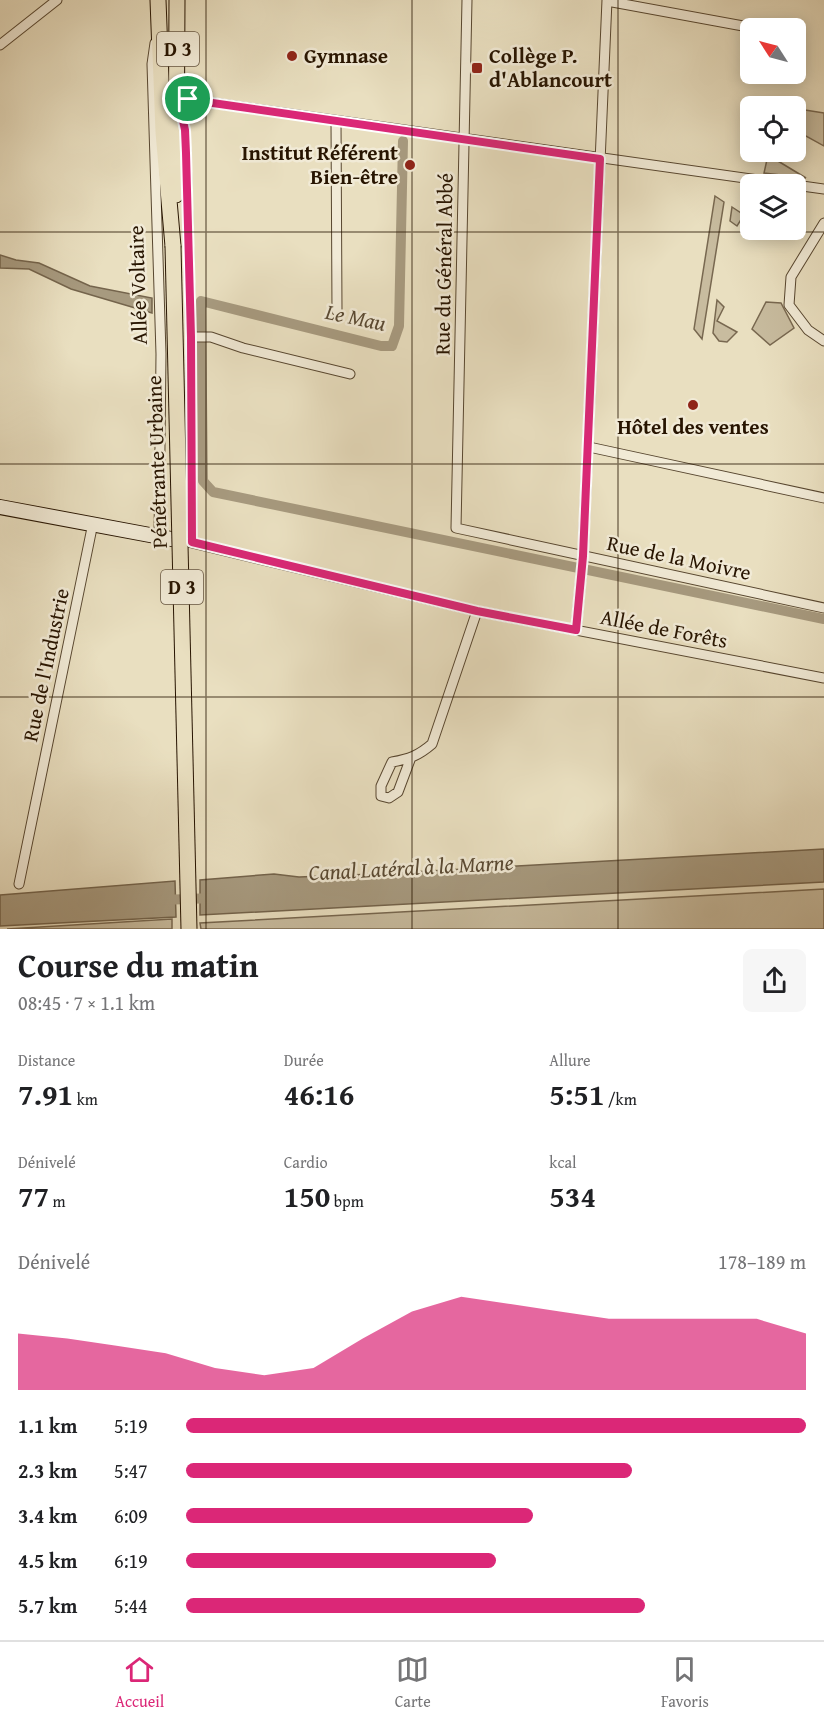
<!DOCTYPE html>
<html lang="fr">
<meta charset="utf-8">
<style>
:root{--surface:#fff;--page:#f6f6f6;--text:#202124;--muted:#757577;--line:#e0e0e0;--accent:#db2777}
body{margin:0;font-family:"Gentium Book Plus",serif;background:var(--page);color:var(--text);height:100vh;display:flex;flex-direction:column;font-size:22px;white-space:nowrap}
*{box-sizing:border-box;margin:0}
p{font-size:20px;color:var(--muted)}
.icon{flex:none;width:33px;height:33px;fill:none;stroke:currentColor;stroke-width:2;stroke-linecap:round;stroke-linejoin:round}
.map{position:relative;height:929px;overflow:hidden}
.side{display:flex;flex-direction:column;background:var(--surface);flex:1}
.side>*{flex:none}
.needle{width:39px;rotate:306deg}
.controls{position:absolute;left:740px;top:18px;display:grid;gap:12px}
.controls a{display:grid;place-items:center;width:66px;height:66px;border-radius:9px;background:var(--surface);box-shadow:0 3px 15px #0003;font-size:30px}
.pin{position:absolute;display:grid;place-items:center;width:51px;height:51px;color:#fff;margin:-26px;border:3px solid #fff;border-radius:50%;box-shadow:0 2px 6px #0007}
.round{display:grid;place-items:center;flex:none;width:63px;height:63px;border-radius:9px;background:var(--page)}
.head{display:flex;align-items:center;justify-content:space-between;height:102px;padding:0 18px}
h1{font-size:33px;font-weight:700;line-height:45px}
.figures{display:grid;grid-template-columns:repeat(3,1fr);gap:9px;height:102px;padding:6px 18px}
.figures div{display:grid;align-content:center}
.figures b{font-size:30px;font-weight:700}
.figures small{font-size:16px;font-weight:400}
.figures p{font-size:16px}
.chart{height:168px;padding:12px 18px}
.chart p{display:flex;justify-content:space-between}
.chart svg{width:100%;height:108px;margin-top:6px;fill:var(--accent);opacity:.7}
ul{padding:0 18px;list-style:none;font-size:20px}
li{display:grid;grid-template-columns:96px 72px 1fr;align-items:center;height:45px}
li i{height:15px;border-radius:8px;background:var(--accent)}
.tab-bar{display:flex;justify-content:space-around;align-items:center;height:84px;border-top:2px solid var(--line);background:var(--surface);font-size:16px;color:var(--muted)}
.tab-bar a{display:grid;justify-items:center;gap:3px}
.tab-bar .active{color:var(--accent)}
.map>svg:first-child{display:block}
</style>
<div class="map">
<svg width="824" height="929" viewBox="0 0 824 929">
<rect width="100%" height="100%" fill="#e9dfc0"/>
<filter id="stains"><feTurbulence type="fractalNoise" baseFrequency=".00333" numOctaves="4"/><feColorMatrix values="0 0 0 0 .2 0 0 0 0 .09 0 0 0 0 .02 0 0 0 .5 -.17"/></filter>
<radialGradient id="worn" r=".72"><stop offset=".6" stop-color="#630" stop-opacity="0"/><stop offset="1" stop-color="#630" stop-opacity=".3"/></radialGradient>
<!-- green -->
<path fill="#c8bc9f" stroke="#786850" stroke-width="1.5" d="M805 110 824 113V146L795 130V112Z
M768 155 806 178 764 173Z
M715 196 724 202 702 339 694 329Z
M732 207 744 215 737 226 730 221Z
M717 300 724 307 717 321 737 332 727 342 719 341 713 333Z
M766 302 781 303 794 328 770 345 752 329Z
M824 889V929H201L200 923Z
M172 919V929H7Z"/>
<!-- water -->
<path fill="#a79a7f" stroke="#74644c" stroke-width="1.5" d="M0 255 16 260 39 263 90 286 152 298V313L71 289 29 269 0 268Z
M824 849V882L200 915V880L274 874 299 877 374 874Z
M175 881 176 917 0 926V895Z"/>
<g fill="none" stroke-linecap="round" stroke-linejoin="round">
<!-- canal -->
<path stroke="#a79a7f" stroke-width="10" d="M195 312H201V301L381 346H392L399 326 403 141
M201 312 203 481 213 492 824 619
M162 900 213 898"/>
<!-- street casing -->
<g stroke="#584730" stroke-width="11">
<path id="street" d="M467 0 456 528 824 608
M607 1 754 28
M155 43 152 64 161 354 159 536
M0 45 57 0
M179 103 178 98 787 184
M182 117 186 153 191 337 192 542
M336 121 337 311
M795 185 824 189
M824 223 791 277 789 305 808 330 824 341
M191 337H211L243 348 350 374
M589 447 824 498
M188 542 477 611 824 678
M576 630 583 556 607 0
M410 760 398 792 389 798 381 796V786L392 762C409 759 418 756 432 744L477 611
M19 884 93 523"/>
</g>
<!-- secondary casing -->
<g stroke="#271400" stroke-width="16">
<path id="secondary" d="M0 507 182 541"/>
</g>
<!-- primary casing -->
<g stroke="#271400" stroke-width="17">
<path id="primary" d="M158 0 163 132 173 246
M176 195 177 0"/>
</g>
<!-- street -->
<use href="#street" stroke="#f1ead6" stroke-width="9"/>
<!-- secondary -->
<use href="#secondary" stroke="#f1ead6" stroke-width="14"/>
<!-- primary -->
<use href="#primary" stroke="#e9dfc0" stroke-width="15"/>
<!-- primary-bridge casing -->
<g stroke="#271400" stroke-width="17" stroke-linecap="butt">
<path id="primary-bridge" d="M173 246 189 929"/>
</g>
<!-- primary-bridge -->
<use href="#primary-bridge" stroke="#e9dfc0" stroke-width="15"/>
</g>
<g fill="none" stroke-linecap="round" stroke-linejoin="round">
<!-- route casing -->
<g stroke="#fff" stroke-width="12">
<path id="route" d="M178 98 600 159 583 556 576 630 477 611 192 542 191 337 186 153 185 130Z"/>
</g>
<!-- route -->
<use href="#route" stroke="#db2777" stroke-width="8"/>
</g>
<!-- grid -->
<path fill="none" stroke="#271400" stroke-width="1.5" stroke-opacity="0.55" d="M206 0V929M412 0V929M618 0V929M0 232H824M0 464H824M0 697H824"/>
<!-- markers -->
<g fill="#8f2418" stroke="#f1ead6" stroke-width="2">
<circle cx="292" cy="56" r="6"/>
<rect x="471" y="62" width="12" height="12" rx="3"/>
<circle cx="410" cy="165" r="6"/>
<circle cx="693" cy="405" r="6"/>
</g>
<g text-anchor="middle" stroke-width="5" stroke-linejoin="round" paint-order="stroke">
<!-- shield labels -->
<g fill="#f1ead6" stroke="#645440" stroke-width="1.5">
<rect x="157" y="32" width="42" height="34" rx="4.5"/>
<rect x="161" y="570" width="42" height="34" rx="4.5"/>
</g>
<g font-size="20" font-weight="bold" fill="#271400">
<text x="178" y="56">D 3</text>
<text x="182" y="594">D 3</text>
</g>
<!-- poi labels -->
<g font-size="21" font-weight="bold" fill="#271400" stroke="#f1ead6" text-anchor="start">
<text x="304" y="63">Gymnase</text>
<text x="489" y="63">Collège P.<tspan x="489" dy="24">d'Ablancourt</tspan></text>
<text x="398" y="160" text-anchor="end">Institut Référent<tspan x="398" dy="24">Bien-être</tspan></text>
<text x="693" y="434" text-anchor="middle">Hôtel des ventes</text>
</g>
<!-- street labels -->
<g font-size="21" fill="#271400" stroke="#f1ead6">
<text transform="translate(444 264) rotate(-89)" y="7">Rue du Général Abbé</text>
<text transform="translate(138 285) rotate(-92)" y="7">Allée Voltaire</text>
<text transform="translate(157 462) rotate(-92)" y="7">Pénétrante Urbaine</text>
<text transform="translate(679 558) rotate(12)" y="7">Rue de la Moivre</text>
<text transform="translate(664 629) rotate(11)" y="7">Allée de Forêts</text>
<text transform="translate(46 665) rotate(-78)" y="7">Rue de l'Industrie</text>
</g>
<!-- water labels -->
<g font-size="22" font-style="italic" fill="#5a4a33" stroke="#f1ead6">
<text transform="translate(356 317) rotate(12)" y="8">Le Mau</text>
<text transform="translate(411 867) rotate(-3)" y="8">Canal Latéral à la Marne</text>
</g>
</g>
<rect width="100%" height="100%" filter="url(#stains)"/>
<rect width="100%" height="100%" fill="url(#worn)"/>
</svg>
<div class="controls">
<a><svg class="needle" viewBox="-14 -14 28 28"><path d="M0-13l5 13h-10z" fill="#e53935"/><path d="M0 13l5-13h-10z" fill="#757577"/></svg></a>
<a><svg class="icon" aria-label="locate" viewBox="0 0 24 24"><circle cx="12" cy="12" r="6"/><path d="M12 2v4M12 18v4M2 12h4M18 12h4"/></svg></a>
<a><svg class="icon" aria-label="layers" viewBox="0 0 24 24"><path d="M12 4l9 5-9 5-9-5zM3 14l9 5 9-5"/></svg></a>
</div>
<div class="pin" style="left:188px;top:99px;background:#1e9e55"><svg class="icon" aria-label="arrive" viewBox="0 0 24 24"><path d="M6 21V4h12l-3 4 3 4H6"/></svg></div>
</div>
<section class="side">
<div class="head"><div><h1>Course du matin</h1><p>08:45 · 7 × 1.1 km</p></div><a class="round"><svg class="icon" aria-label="share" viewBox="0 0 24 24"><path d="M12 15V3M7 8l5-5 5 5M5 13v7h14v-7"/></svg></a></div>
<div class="figures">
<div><p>Distance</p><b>7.91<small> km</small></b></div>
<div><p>Durée</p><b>46:16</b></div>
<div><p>Allure</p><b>5:51<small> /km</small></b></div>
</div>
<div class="figures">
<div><p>Dénivelé</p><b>77<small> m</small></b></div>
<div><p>Cardio</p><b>150<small> bpm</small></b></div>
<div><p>kcal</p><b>534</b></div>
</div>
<div class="chart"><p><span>Dénivelé</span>178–189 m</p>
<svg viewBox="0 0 160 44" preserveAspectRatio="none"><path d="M0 44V21L10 23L20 26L30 29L40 35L50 38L60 35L70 23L80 12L90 6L100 9L110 12L120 15L130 15L140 15L150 15L160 21V44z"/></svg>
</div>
<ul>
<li><b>1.1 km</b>5:19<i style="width:100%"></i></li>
<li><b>2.3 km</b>5:47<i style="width:72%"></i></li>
<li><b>3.4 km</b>6:09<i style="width:56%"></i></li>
<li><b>4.5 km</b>6:19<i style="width:50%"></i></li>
<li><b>5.7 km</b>5:44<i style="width:74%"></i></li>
</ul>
</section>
<nav class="tab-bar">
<a class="active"><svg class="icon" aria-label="home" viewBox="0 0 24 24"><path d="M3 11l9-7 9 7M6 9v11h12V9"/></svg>Accueil</a>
<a><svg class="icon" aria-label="map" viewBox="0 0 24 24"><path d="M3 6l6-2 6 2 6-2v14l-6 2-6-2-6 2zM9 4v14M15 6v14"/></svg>Carte</a>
<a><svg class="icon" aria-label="saved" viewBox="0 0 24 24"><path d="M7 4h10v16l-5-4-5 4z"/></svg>Favoris</a>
</nav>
